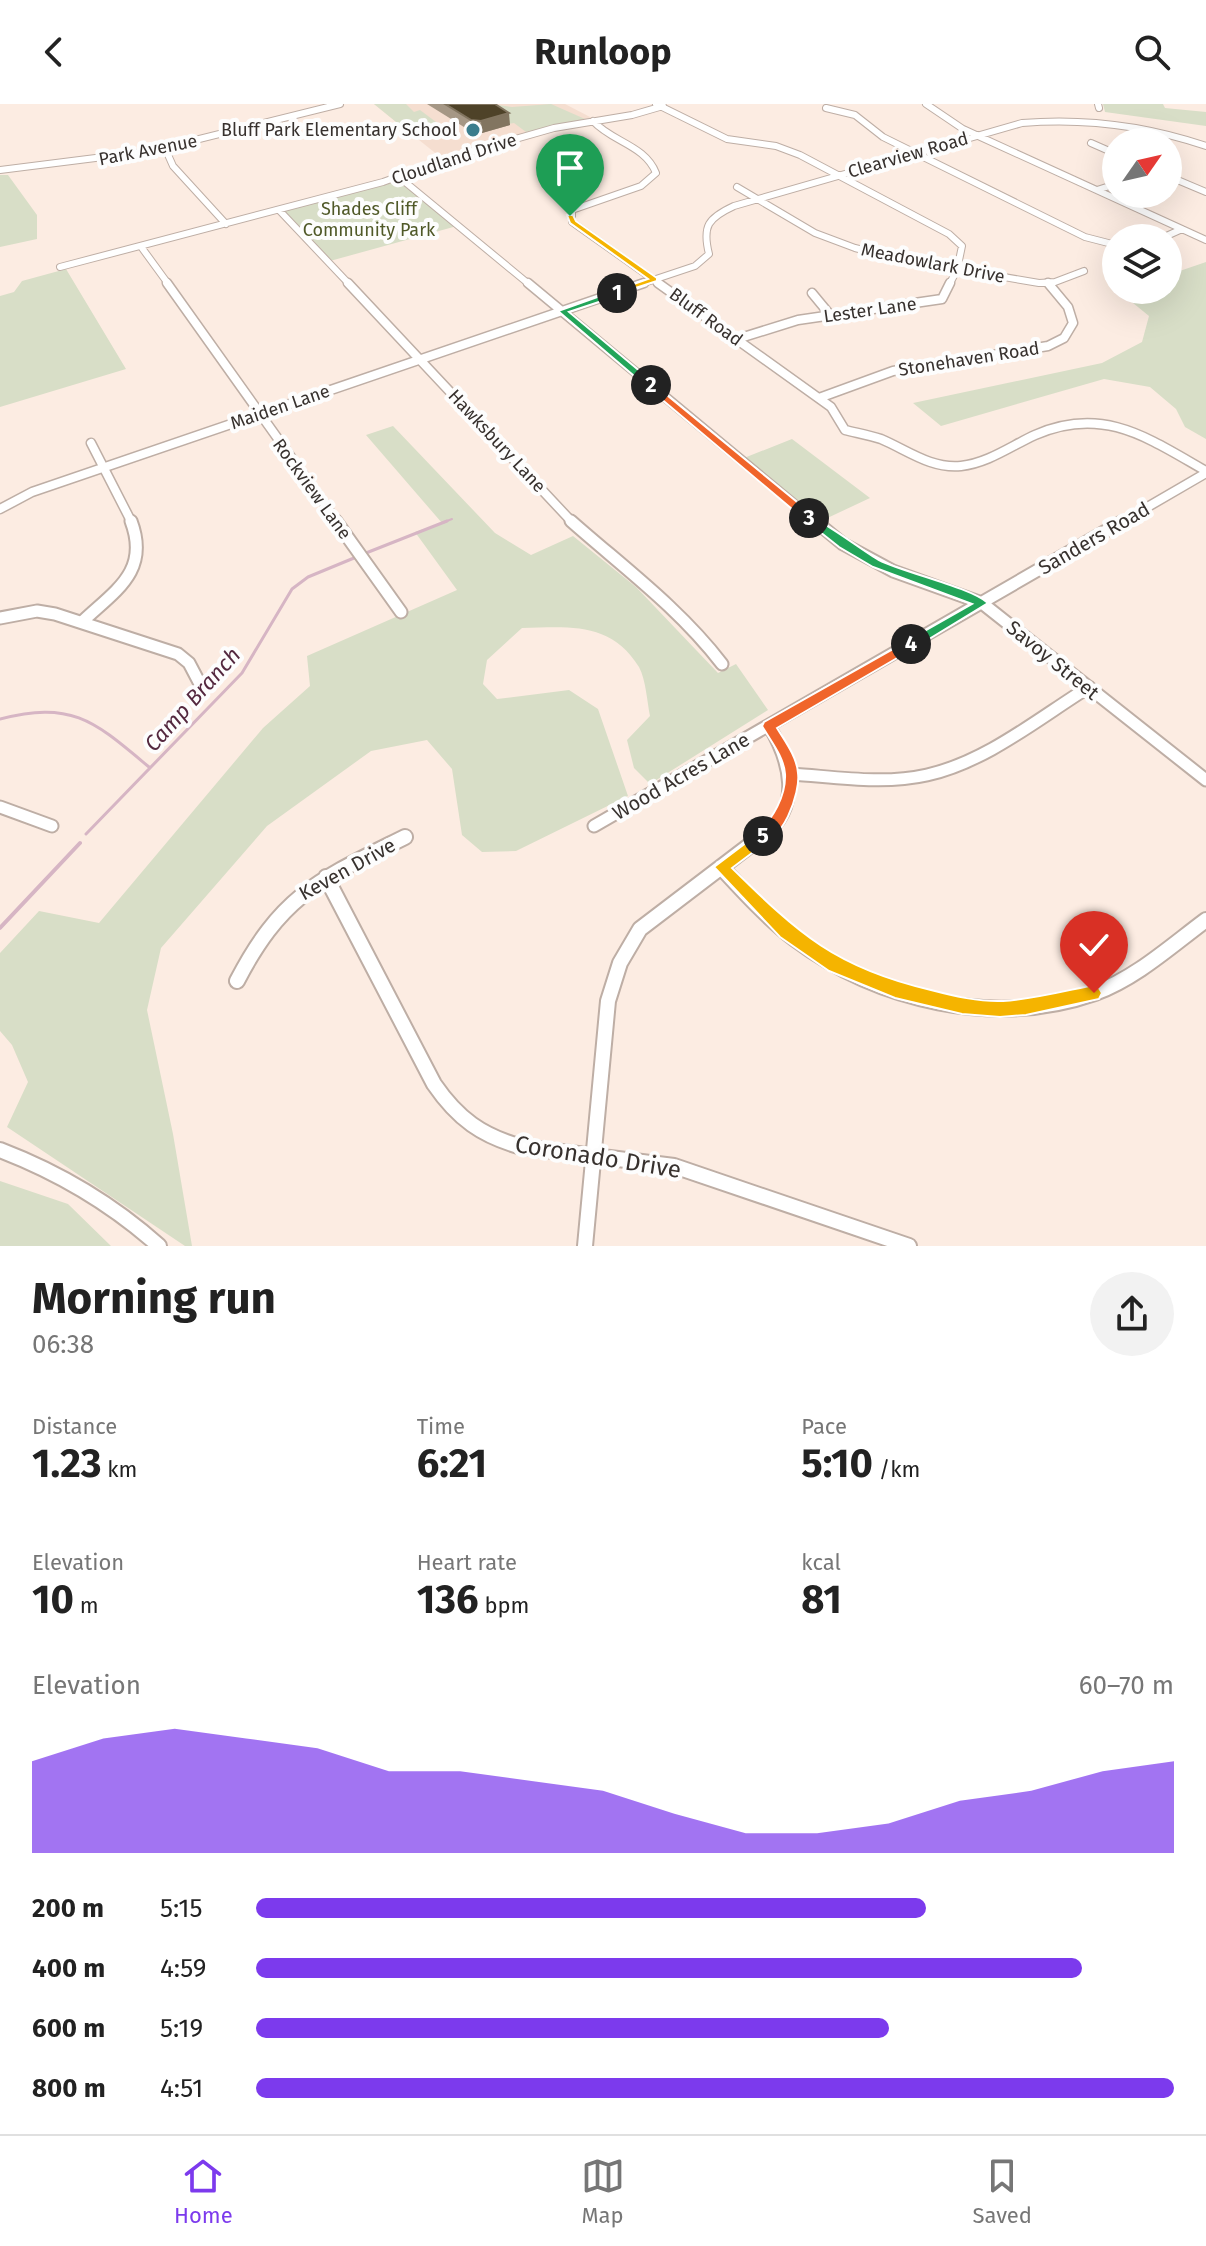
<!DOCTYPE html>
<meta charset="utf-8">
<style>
:root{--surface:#fff;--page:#f2f2f2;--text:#222;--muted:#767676;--line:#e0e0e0;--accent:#7c3aed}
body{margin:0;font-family:"Fira Sans",sans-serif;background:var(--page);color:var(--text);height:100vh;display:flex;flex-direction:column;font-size:30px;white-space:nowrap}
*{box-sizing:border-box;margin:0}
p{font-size:26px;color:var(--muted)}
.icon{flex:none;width:44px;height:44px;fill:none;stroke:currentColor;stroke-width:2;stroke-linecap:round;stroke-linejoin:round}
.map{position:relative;height:1142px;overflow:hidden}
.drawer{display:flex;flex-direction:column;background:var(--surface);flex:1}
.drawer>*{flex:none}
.needle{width:52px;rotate:56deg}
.tools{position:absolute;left:1102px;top:24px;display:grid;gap:16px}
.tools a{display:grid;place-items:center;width:80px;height:80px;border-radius:50%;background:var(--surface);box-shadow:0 8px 32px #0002;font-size:40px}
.pin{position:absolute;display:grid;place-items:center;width:68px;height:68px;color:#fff;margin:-82px -34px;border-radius:50% 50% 50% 0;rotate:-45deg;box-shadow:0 0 8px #0007}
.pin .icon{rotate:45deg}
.km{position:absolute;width:40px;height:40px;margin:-20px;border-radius:50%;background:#222;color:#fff;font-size:22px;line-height:40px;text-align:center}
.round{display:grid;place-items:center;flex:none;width:84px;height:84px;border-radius:42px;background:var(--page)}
.head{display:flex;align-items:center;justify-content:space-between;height:136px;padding:0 32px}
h1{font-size:44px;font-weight:700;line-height:60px}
.figures{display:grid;grid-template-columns:repeat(3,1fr);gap:12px;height:136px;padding:8px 32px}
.figures div{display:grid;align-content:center}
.figures b{font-size:40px;font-weight:700}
.figures small{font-size:22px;font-weight:400}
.figures p{font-size:22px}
.chart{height:224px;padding:16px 32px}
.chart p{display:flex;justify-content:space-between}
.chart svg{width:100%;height:144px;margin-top:8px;fill:var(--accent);opacity:.7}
ul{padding:0 32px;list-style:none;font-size:26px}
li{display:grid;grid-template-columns:128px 96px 1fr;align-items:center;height:60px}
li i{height:20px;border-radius:10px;background:var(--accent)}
header{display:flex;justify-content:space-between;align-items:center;height:104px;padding:0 32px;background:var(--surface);font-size:36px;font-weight:700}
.tabs{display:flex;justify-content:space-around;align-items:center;height:112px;border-top:2px solid var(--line);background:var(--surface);font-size:22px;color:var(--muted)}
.tabs a{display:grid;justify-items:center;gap:4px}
.tabs .current{color:var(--accent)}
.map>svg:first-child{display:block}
</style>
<header><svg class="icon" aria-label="back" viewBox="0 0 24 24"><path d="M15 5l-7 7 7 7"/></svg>Runloop<svg class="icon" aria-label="search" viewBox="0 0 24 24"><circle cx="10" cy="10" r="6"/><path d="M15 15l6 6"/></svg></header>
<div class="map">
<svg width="1206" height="1142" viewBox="0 0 1206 1142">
<rect width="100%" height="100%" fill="#fcece2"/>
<!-- built -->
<path fill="#f5ded0" d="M374 0H565L592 14 439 52Z"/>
<!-- green -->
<path fill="#d8dec7" d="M374 0H406L414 8 420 6 444 24 412 31Z
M492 0 512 3 551 0 585 15 526 28 514 19 508 20Z
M1103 0H1163L1165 4 1206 8V22L1105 8Z
M0 71H8L37 111V135L0 143Z
M400 77 457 122 330 157 283 107Z
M1206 158V335L1185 323 1176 305 1150 283 1104 275 941 322 913 299 1102 259 1142 238 1149 212 1122 190 1131 186H1168V171Z
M66 165 126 265 0 303V192L14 188 22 177Z
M393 322 495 429 531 451 573 432 636 483 718 569 736 560 768 606 650 680 634 664 627 636 650 612C647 598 646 576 639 563 611 517 568 523 522 524L487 556 483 580 497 595 569 586 598 605 628 692 516 747 482 748 462 731 452 665 427 636 371 647 267 722 161 844 147 906 173 1030 192 1142H185L7 1023 28 978 12 941 0 927V849L39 807 99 819 263 624 310 582 307 552 457 486 415 428 442 419 366 331Z
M792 335 870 394 821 417 744 354Z
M0 1077 68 1100 111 1142H0Z"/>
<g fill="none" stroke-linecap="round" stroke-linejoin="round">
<!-- stream-far2 -->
<path stroke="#d6b5c4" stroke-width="2" d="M442 419 452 415"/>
<!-- stream-far1 -->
<path stroke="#d6b5c4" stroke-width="3" d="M366 449 447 417
M0 615C73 596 95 618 149 663
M86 730 242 569 292 485 308 473 354 454"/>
<!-- stream -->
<path stroke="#d6b5c4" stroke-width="4" d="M0 824 80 739"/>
<!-- minor-far3 casing -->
<g stroke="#beaea5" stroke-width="8">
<path id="minor-far3" d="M656 0 727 35 776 42 800 51 949 130 962 142 957 166 949 181
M926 0 963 25 1206 136
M1098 0 1099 4
M826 4 855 11 883 33 1085 133 1116 141
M593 17C612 38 645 41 656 69L641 82 572 106V118L661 181
M1091 39 1116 50
M165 44 173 62 226 120
M0 66 151 47 340 0
M1168 72 1206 88
M399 73 530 181
M737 83 815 129 855 144 898 155 1039 179 1055 178 1084 167
M1097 86 1116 80
M279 106 350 181
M1162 134 1182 125
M142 144 169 181
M60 163 383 78 449 54 554 24 632 11 663 2
M1048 179 1050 181
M638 181 695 162 709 150C702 122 708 114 734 102L1022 19C1084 14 1147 22 1206 42"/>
</g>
<!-- minor-far2 casing -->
<g stroke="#beaea5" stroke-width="11">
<path id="minor-far2" d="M167 179 338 419
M348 179 573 419
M528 179 817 419
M658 179 831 303 845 326C857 329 869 331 881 335 907 346 931 365 961 362 988 359 1011 342 1035 331 1103 301 1148 334 1206 367
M812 189 831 212
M737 235 798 216 942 195 950 179
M819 294 893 267 1048 242 1064 234 1073 219 1068 203 1048 179
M91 339 132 419
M0 405 32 388 644 179
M1120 419 1206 369"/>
</g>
<!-- minor-far1 casing -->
<g stroke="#beaea5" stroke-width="15">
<path id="minor-far1" d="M336 417 401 508
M571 417C623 463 679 504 722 560
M815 417 843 440 893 467 982 499 1206 676
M0 514 37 507 55 510 178 550 189 559 199 578
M83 517C116 486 150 467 131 417
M792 670C836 673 883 681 927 671 986 658 1039 614 1089 583
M0 703 52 722
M594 722 1123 417
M764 731C802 703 790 657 769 622"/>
</g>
<!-- minor casing -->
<g stroke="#beaea5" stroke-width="18">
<path id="minor" d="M721 763C744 788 768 814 795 835 878 897 995 924 1095 889 1136 874 1171 842 1206 816
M326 773 434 980C458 1015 482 1032 522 1043L674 1062 909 1142
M237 877C282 790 321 775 405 733
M0 1046C60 1069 111 1099 159 1142
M585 1142 608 897 620 859 640 825 766 729"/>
</g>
<!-- minor-far3 -->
<use href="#minor-far3" stroke="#fff" stroke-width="6"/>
<!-- minor-far2 -->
<use href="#minor-far2" stroke="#fff" stroke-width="8"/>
<!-- minor-far1 -->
<use href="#minor-far1" stroke="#fff" stroke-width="11"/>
<!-- minor -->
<use href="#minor" stroke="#fff" stroke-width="14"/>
</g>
<!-- wall -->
<path fill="#a59785" d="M427 0H495L510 21 482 29 472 28Z"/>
<!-- shaded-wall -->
<path fill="#827560" d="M509 9 510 21 482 29 481 17Z"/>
<!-- building -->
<path fill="#4e4228" stroke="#827560" stroke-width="2" d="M445 0H495L509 9 481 17 471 16Z"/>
<!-- split-1 -->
<path fill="#f5b400" stroke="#fff" stroke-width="2" d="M567 111H573L576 117 657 174V177L614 191V187L648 175 570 119Z"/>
<!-- split-2 -->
<path fill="#22a559" stroke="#fff" stroke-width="2" d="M617 186 620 191 569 208 654 279V283H647L558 207Z"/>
<!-- split-3 -->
<path fill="#f0652b" stroke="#fff" stroke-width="2" d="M651 278 813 411V416H805L647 283Z"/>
<!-- split-4 -->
<path fill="#22a559" stroke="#fff" stroke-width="2" d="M805 411C815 410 864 448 879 456 905 469 970 483 988 499L916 543H907V537L972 500 873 463 839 443 805 416Z"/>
<!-- split-5 -->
<path fill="#f0652b" stroke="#fff" stroke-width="2" d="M911 535 916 537V543L777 624C785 637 797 653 798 669 801 688 782 743 757 737V728C773 716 786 691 785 670 784 653 770 636 762 622L764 618Z"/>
<!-- split-6 -->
<path fill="#f5b400" stroke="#fff" stroke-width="2" d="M763 726 768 728V737L732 764C799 830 836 864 931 886 954 892 979 898 1003 897 1034 895 1064 887 1094 881L1099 884 1102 889 1099 895 1026 911 1000 913 962 910 895 894 829 867 780 833 714 763Z"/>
<!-- markers -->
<circle fill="#3a7d8d" stroke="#fdfdfd" stroke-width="3" cx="473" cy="26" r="8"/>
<g text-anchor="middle" stroke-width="8" stroke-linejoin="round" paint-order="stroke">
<!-- far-poi labels -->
<g font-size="18" fill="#37312e" stroke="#fdfdfd" text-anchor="end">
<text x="457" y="32">Bluff Park Elementary School</text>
</g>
<!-- far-street labels -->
<g font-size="18" fill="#37312e" stroke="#fdfdfd">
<text transform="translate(148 46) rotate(-11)" y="6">Park Avenue</text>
<text transform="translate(908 51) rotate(-16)" y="6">Clearview Road</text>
<text transform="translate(454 55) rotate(-18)" y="6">Cloudland Drive</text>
<text transform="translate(933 159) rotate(11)" y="6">Meadowlark Drive</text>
<text transform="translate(870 206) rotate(-8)" y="6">Lester Lane</text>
<text transform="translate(706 213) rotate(36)" y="6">Bluff Road</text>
<text transform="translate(969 255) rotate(-9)" y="6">Stonehaven Road</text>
<text transform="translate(280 303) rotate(-19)" y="6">Maiden Lane</text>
<text transform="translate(497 337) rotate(47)" y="6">Hawksbury Lane</text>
<text transform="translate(312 385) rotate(54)" y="6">Rockview Lane</text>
</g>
<!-- far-park labels -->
<g font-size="18" fill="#505928" stroke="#fdfdfd">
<text x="369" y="111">Shades Cliff<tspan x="369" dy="21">Community Park</tspan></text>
</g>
<!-- street labels -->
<g font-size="20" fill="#37312e" stroke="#fdfdfd">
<text transform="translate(1094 434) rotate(-30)" y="7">Sanders Road</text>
<text transform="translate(1053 556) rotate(39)" y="7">Savoy Street</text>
<text transform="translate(681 672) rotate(-30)" y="7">Wood Acres Lane</text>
<text transform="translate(347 765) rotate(-29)" y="7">Keven Drive</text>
</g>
<!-- water labels -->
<g font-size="22" font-style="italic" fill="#54283f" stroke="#fdfdfd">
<text transform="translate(192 595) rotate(-48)" y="8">Camp Branch</text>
</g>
<!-- near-street labels -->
<g font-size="24" fill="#37312e" stroke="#fdfdfd">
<text transform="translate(598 1053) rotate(9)" y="8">Coronado Drive</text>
</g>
</g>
</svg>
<div class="tools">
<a><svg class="needle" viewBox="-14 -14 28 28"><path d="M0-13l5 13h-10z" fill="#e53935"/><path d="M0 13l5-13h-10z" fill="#767676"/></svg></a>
<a><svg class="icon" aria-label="layers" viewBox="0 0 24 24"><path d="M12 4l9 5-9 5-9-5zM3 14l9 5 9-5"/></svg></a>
</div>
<div class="pin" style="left:570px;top:112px;background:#1e9e55"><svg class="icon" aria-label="arrive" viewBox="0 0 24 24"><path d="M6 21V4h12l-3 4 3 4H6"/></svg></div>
<div class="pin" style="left:1094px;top:889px;background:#d93025"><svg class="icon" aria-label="check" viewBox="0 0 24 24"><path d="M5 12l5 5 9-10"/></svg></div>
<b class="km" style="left:617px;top:189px">1</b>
<b class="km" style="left:651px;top:281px">2</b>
<b class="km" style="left:809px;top:414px">3</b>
<b class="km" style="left:911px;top:540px">4</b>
<b class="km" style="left:763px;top:732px">5</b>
</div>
<section class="drawer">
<div class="head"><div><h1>Morning run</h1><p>06:38</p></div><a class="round"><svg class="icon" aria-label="share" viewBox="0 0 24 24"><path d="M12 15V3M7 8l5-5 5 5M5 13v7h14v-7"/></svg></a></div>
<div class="figures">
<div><p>Distance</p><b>1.23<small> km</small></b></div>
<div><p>Time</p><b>6:21</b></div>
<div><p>Pace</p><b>5:10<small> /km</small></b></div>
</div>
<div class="figures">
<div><p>Elevation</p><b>10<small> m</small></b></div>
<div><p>Heart rate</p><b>136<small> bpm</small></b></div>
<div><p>kcal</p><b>81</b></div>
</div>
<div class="chart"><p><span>Elevation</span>60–70 m</p>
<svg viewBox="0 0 160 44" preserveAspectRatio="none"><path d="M0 44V16L10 9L20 6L30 9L40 12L50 19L60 19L70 22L80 25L90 32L100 38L110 38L120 35L130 28L140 25L150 19L160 16V44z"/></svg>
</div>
<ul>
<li><b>200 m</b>5:15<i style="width:73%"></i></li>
<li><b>400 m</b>4:59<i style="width:90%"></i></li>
<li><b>600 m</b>5:19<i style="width:69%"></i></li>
<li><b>800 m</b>4:51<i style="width:100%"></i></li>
</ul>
</section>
<nav class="tabs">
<a class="current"><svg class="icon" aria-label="home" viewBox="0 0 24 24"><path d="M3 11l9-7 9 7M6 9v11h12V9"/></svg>Home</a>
<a><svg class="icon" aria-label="map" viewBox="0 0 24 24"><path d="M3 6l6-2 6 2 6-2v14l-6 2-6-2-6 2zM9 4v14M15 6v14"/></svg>Map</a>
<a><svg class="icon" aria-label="saved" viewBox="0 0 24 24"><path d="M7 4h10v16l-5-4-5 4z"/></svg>Saved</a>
</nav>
